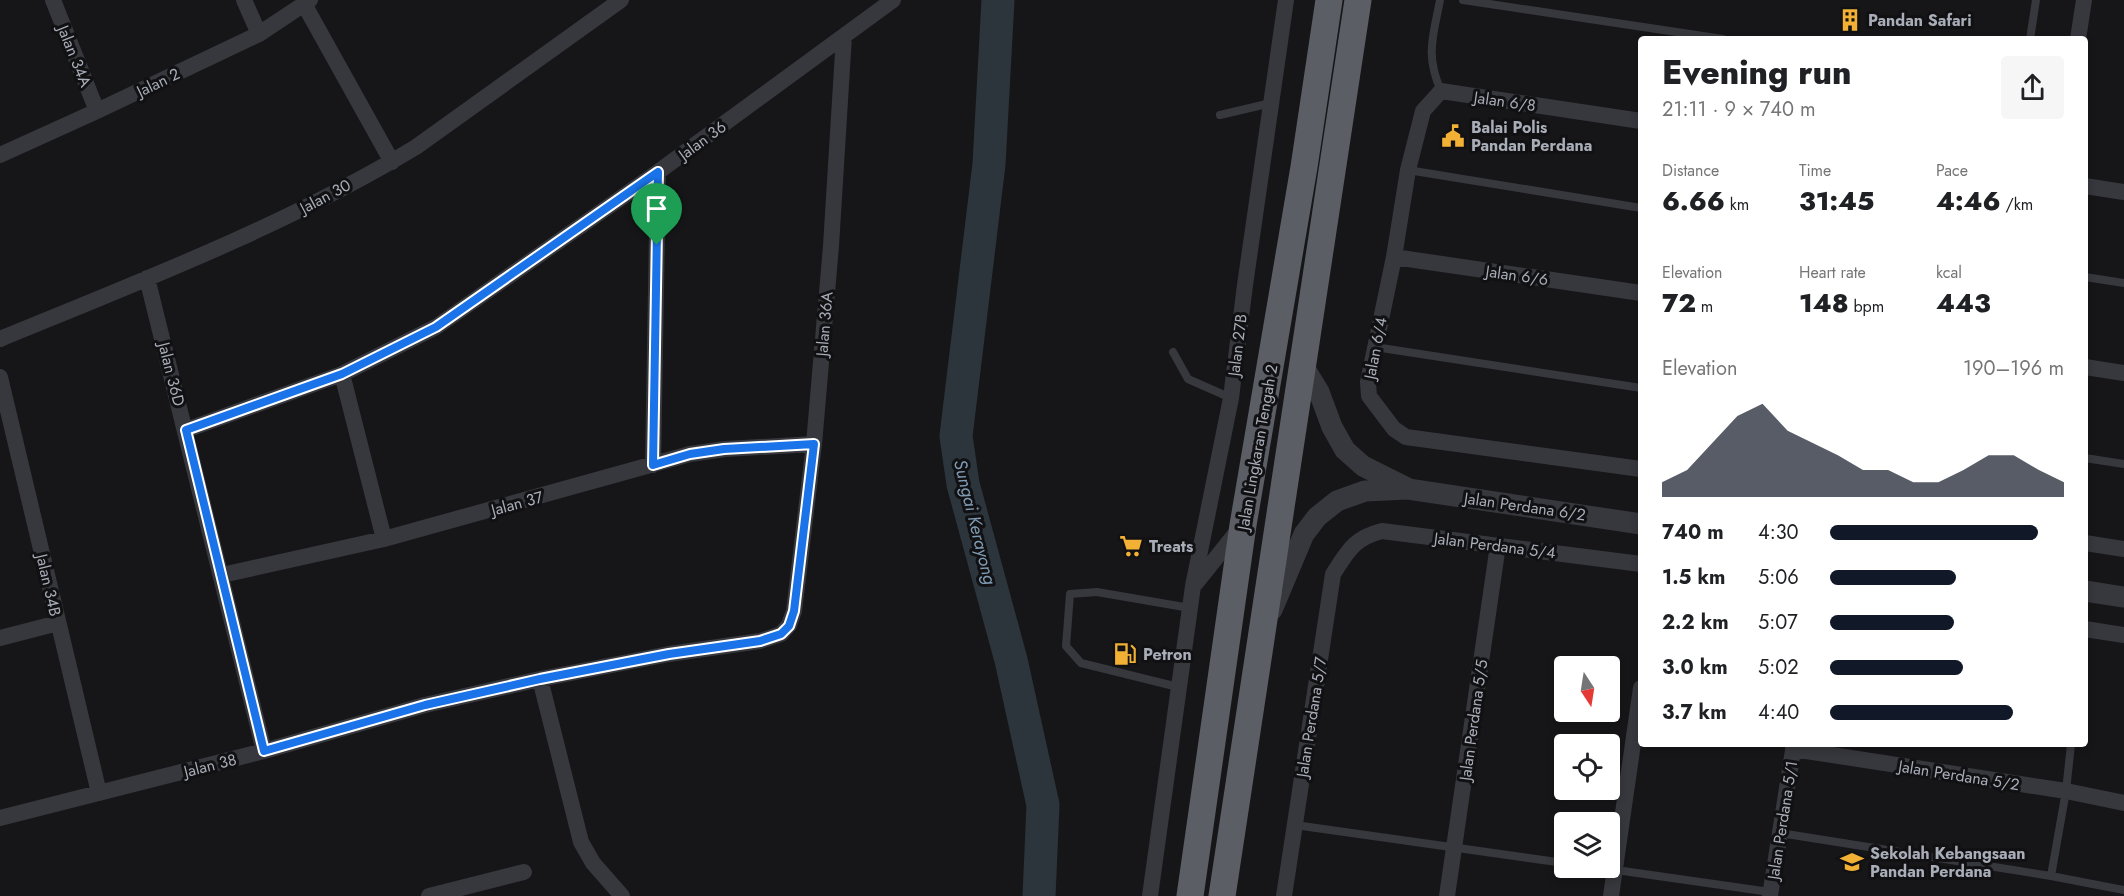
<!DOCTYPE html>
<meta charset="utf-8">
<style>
:root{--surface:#fff;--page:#f6f6f6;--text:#202124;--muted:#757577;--accent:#111827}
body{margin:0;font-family:Jost,sans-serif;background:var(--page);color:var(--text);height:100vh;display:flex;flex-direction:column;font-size:22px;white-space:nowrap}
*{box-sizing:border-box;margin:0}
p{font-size:20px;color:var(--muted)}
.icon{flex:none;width:33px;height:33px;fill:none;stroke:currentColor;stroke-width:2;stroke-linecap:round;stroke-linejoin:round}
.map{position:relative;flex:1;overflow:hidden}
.side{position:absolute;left:1638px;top:36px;width:450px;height:711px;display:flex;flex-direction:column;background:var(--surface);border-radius:6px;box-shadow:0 3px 9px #0003}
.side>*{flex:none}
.needle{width:39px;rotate:168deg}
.fabs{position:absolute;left:1554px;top:656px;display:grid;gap:12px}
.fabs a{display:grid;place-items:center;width:66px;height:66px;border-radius:6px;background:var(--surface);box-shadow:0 3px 9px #0003;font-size:30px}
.pin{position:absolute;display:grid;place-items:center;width:51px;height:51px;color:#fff;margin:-62px -26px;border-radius:50% 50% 50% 0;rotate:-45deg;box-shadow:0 0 6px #0007}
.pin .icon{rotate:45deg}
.round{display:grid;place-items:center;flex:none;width:63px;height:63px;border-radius:6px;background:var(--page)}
.overview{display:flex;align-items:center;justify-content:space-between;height:102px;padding:0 24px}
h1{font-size:33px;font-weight:800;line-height:45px}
.figures{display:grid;grid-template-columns:repeat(3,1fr);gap:9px;height:102px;padding:6px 24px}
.figures div{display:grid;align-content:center}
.figures b{font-size:26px;font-weight:800}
.figures small{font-size:16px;font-weight:400}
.figures p{font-size:16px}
.chart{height:168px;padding:12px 24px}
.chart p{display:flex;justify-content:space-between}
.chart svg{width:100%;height:108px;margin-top:6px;fill:var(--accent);opacity:.7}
ul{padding:0 24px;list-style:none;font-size:20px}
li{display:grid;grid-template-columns:96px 72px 1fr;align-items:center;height:45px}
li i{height:15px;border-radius:8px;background:var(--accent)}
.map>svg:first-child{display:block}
</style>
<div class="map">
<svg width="2124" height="896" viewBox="0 0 2124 896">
<rect width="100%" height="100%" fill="#161618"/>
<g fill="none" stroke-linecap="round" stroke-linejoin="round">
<!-- river -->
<path stroke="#2c353c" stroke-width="33" d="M998 0 989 164 956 436 963 484 1011 660 1043 805 1039 896"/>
<!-- service -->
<path stroke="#37383d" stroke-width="8" d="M1440 0C1433 37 1425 55 1441 91
M1463 0 1723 39
M2030 39 2036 0
M1220 115 1271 103
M1408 170 1641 208
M2085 277 2124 283
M1375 347 1641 388
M1173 352 1188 379 1231 398
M2085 458 2124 464
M1178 687 1081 663 1066 646 1070 594 1097 592 1190 608
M1295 825 1564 863
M1780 833 2051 876 2124 890
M1595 867 1770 892
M2051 876 2066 791 2071 744"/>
<!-- minor -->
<path stroke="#37383d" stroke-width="16" d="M53 0 97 111
M244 0 259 34
M304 4 392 162
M2078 39 2084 0
M1641 121 1441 91 1423 111 1408 170 1394 257 1368 382 1369 396 1394 429 1406 437 1641 469
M0 155 97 111 259 34 310 0
M2085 186 2124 192
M1394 257 1641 293
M147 278 264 751
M0 339C141 281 285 226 416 147L621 0
M2085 367 2124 373
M342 374 384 539
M0 377 99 793
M186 430 342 374 436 327 658 172 893 0
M653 465 658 172
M2085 543 2124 549
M222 575 384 539 690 454 725 449 814 444
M1196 583 1240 528
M2085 629 2124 635
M0 638 58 623
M540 679 581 842 593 863 622 896
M1793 749 2066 791 2124 803
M0 818 264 751 425 705 540 679 669 654 760 641 781 634 789 625 794 611 814 444 831 246 844 36
M429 896 524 872
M1150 896 1193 586 1231 398 1245 285 1286 0
M1284 896 1333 574C1348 551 1354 538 1382 531L1641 564
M1447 896 1498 545
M1611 896 1641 688
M1770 896 1794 744"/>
<!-- tertiary -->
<path stroke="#37383d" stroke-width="21" d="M1302 364 1319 392 1332 427 1345 450 1363 466 1407 488
M2085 591 2124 597
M1272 610 1304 534 1317 517 1337 501 1365 491 1408 489 1641 524"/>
<!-- trunk -->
<path stroke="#5b5e65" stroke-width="27" d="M1190 896 1243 525 1304 167 1329 0
M1222 896 1358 0"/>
</g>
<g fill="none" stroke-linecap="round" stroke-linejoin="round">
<!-- route casing -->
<g stroke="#fff" stroke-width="12">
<path id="route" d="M658 172 653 465 690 454 724 449 814 444 794 611 789 626 781 634 760 641 669 654 540 679 425 705 264 751 186 430 342 374 436 327Z"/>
</g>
<!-- route -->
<use href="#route" stroke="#1a73e8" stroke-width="8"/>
</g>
<!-- icons -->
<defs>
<g id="building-bare" transform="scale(1.8)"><path d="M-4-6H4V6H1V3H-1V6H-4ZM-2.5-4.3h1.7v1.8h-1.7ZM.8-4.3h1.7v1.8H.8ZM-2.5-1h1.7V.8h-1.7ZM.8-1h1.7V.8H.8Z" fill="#f2b134" stroke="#111113" stroke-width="2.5" paint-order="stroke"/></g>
<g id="civic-bare" transform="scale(1.8)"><path d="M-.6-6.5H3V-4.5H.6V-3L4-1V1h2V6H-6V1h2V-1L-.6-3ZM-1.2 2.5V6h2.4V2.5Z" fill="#f2b134" stroke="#111113" stroke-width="2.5" paint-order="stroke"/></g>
<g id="supermarket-bare" transform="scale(1.8)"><path d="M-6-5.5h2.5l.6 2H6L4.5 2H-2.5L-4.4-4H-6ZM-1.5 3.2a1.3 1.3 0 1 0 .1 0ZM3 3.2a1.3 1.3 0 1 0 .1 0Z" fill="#f2b134" stroke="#111113" stroke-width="2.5" paint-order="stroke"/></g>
<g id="fuel-bare" transform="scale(1.8)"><path d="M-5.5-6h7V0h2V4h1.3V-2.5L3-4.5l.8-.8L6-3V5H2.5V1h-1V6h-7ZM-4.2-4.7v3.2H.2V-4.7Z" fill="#f2b134" stroke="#111113" stroke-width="2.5" paint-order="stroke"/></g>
<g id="school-bare" transform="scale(1.8)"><path d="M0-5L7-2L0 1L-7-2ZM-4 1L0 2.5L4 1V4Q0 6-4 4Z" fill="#f2b134" stroke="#111113" stroke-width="2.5" paint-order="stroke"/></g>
</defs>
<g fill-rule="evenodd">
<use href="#building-bare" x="1850" y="20"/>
<use href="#civic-bare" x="1453" y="136"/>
<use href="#supermarket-bare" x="1131" y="546"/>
<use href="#fuel-bare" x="1125" y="654"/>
<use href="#school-bare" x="1852" y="862"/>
</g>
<g text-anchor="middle" stroke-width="6" stroke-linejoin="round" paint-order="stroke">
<!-- poi labels -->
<g font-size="16" font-weight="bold" fill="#a8adb8" stroke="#111113" text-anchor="start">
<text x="1868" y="26">Pandan Safari</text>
<text x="1471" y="133">Balai Polis<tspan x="1471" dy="18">Pandan Perdana</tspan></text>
<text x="1149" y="552">Treats</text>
<text x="1143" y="660">Petron</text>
<text x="1870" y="859">Sekolah Kebangsaan<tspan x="1870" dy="18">Pandan Perdana</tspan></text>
</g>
<!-- street labels -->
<g font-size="16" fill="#a8adb8" stroke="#111113">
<text transform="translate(75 56) rotate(68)" y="6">Jalan 34A</text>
<text transform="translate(158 82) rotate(-26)" y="6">Jalan 2</text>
<text transform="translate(1505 101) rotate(8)" y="6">Jalan 6/8</text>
<text transform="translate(702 140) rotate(-36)" y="6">Jalan 36</text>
<text transform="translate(325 196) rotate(-28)" y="6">Jalan 30</text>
<text transform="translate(1517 275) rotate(8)" y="6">Jalan 6/6</text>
<text transform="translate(824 324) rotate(-85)" y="6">Jalan 36A</text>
<text transform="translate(1237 345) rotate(-83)" y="6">Jalan 27B</text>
<text transform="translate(1375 348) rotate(-79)" y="6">Jalan 6/4</text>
<text transform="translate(172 374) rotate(76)" y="6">Jalan 36D</text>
<text transform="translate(1257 447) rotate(-80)" y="6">Jalan Lingkaran Tengah 2</text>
<text transform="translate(517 503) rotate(-15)" y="6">Jalan 37</text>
<text transform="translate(1525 506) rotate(8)" y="6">Jalan Perdana 6/2</text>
<text transform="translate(1495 545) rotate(7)" y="6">Jalan Perdana 5/4</text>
<text transform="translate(49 585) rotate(77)" y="6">Jalan 34B</text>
<text transform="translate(1311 717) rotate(-81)" y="6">Jalan Perdana 5/7</text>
<text transform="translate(1473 720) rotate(-82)" y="6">Jalan Perdana 5/5</text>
<text transform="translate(210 765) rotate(-14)" y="6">Jalan 38</text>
<text transform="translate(1959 775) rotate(9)" y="6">Jalan Perdana 5/2</text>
<text transform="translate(1782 820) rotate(-81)" y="6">Jalan Perdana 5/1</text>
</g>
<!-- water labels -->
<g font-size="18" font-style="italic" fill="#7f9bb3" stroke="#111113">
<text transform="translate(975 522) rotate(76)" y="6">Sungai Kerayong</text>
</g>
</g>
</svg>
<div class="fabs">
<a><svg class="needle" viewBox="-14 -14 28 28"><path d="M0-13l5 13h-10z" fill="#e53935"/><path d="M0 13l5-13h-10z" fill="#757577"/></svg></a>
<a><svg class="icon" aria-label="locate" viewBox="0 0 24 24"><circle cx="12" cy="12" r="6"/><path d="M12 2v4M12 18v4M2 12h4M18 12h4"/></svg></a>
<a><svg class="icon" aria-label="layers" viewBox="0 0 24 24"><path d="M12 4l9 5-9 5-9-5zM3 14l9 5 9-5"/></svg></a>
</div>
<div class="pin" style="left:657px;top:245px;background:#1e9e55"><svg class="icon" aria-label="arrive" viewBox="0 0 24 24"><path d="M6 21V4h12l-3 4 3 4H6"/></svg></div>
<section class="side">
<div class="overview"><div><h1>Evening run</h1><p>21:11 · 9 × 740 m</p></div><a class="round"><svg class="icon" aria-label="share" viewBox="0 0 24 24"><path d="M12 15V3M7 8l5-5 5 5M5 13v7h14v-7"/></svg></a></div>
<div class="figures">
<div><p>Distance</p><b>6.66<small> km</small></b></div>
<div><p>Time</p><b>31:45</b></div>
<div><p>Pace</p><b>4:46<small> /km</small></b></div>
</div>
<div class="figures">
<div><p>Elevation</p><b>72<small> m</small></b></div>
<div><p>Heart rate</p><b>148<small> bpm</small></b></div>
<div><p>kcal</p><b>443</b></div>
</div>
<div class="chart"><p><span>Elevation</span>190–196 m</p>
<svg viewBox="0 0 160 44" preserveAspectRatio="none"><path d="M0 44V38L10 33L20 22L30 11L40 6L50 17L60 22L70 27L80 33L90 33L100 38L110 38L120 33L130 27L140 27L150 33L160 38V44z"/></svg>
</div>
<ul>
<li><b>740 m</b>4:30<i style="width:89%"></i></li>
<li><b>1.5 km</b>5:06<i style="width:54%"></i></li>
<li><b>2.2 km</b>5:07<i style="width:53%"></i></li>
<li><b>3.0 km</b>5:02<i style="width:57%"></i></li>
<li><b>3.7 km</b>4:40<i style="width:78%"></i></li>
</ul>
</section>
</div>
